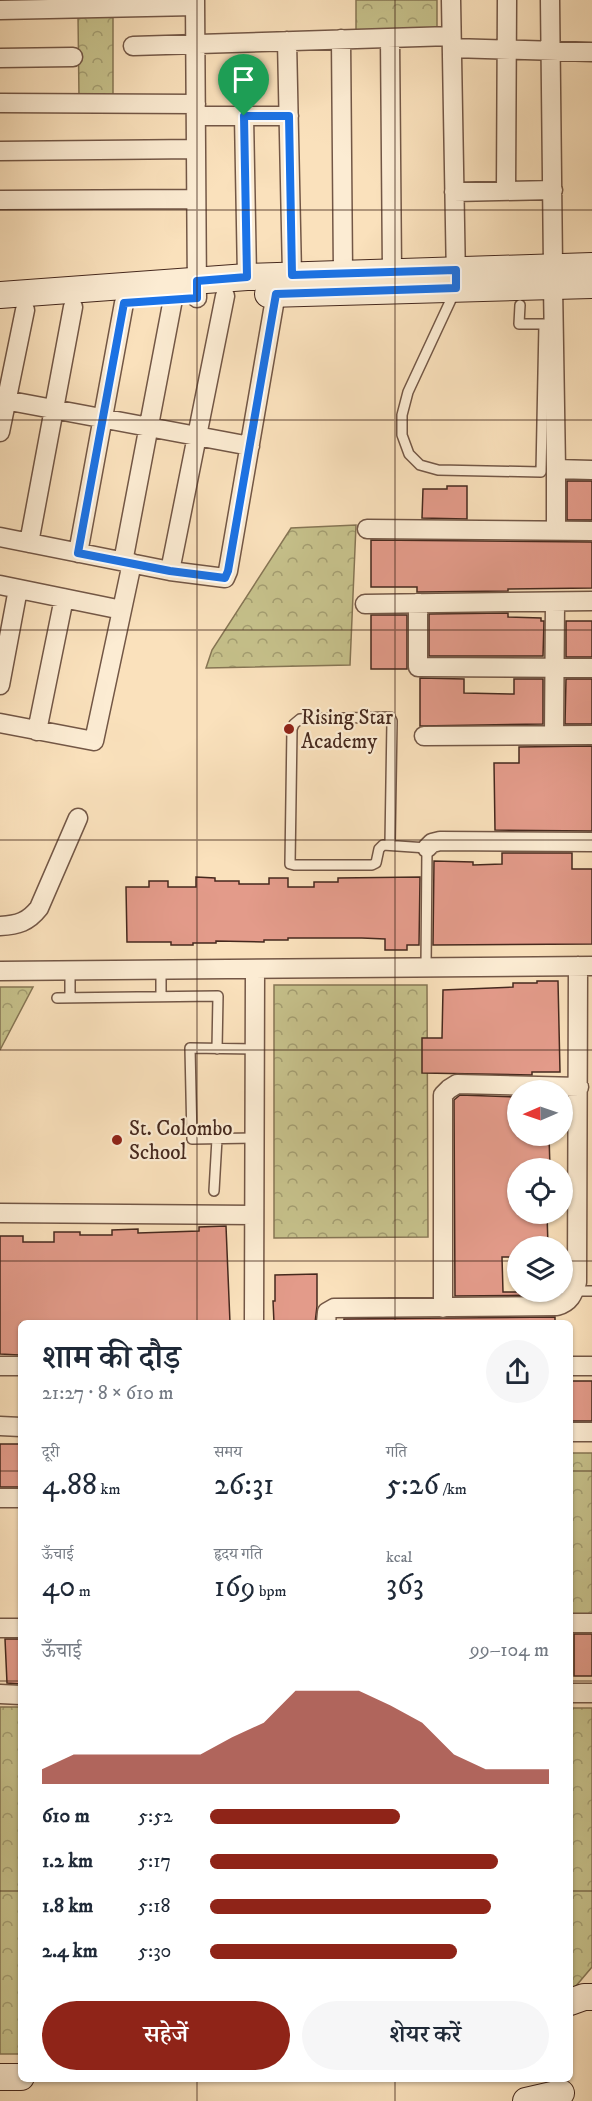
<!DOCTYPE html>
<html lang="hi">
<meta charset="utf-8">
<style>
:root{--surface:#fff;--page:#f6f6f7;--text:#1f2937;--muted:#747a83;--accent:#8f2418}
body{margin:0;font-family:"IM FELL DW Pica","Noto Serif Devanagari",serif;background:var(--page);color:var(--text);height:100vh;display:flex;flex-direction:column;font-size:22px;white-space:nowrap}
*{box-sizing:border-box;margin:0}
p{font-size:20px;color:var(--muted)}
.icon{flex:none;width:33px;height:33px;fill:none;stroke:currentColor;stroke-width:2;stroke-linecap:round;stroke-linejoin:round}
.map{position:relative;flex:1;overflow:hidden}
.sheet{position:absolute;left:18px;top:1320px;width:555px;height:762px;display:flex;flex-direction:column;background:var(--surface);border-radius:9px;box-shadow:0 2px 4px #0004}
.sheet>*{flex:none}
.needle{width:39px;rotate:268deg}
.tools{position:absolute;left:507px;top:1080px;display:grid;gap:12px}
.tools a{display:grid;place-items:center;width:66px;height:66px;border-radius:50%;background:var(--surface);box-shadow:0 2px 4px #0004;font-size:30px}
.pin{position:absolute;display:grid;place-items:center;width:51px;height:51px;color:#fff;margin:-62px -26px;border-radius:50% 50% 50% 0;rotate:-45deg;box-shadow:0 0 6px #0007}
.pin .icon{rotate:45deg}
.round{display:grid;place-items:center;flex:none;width:63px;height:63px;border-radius:32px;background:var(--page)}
.overview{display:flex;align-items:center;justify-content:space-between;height:102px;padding:0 24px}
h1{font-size:33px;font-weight:600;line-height:45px}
.stats{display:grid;grid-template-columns:repeat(3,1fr);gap:9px;height:102px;padding:6px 24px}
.stats div{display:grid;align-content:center}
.stats b{font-size:30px;font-weight:600}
.stats small{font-size:16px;font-weight:400}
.stats p{font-size:16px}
.chart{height:168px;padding:12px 24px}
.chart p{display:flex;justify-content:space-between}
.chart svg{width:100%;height:108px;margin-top:6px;fill:var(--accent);opacity:.7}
.primary-button{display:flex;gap:12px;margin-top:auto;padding:12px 24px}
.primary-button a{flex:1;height:69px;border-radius:36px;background:var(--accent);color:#fff;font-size:24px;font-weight:600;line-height:69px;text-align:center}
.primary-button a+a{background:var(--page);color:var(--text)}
ul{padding:0 24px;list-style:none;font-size:20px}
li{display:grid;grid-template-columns:96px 72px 1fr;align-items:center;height:45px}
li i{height:15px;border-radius:8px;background:var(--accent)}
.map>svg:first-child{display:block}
</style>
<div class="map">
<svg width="592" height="2101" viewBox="0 0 592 2101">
<defs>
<pattern id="park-crowns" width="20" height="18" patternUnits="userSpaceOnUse" patternTransform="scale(1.5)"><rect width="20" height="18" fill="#c6c18b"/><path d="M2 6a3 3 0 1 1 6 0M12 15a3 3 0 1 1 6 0" fill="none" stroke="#a39d71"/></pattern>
</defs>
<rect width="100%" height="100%" fill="#fae1bc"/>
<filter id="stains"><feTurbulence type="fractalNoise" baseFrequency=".00333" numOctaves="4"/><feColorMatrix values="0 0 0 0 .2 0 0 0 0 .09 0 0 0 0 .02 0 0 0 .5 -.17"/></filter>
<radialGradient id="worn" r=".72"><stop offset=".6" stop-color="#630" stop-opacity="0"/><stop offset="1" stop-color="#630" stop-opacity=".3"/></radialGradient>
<!-- park -->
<path fill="url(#park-crowns)" stroke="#867554" stroke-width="1.5" d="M356 0H437V31L356 32Z
M78 16H113V98H79Z
M356 525 350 665 206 668 212 650 291 528Z
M274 985H427L428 1237 274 1238Z
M0 987H33L0 1050Z
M570 1453H592V1619H570Z
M0 1707H21V2054H0Z
M570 1708H592V1967L570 1993Z"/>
<!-- building -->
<path fill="#e39b8a" stroke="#46291e" stroke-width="1.5" d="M567 481H592V520H567Z
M447 486H467V519L422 518 423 489H447Z
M371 540 592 542V588L508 589V591L419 592H417V587H371Z
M508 613V617L541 618V621H544L543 656H429V614Z
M371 615H407V669H371Z
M566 621H592V657H566Z
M420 678 464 679V693L514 694V679H543V724L420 726Z
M566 679H592V724H565Z
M592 746V831L495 830 494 763H519V747Z
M502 853H572V869H592V944L433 945 434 861 473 862V865L502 864Z
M196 877 215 878V881H239V884H269V878H288V887H314V882H338V878L420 877 419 945H407V950H385V939L362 938H288V940H264V942L216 941V943H193V945H171V942H127L126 887H149V881H168V887H196Z
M537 981H558L560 1072H532V1075L422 1073V1038H442L443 990 513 987V983H537Z
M460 1095 518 1097V1136H549L550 1168H518V1214H547L548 1246H518V1257H502L503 1292H554L555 1295 455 1296 454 1100Z
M226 1226 230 1323H21L19 1355 0 1354V1236H23V1242H54V1232H80V1235H112V1230L138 1229V1233L199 1231V1227Z
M317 1274V1306L315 1323H274L273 1301H275V1275Z
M555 1317V1323H344V1319Z
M570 1381H592V1421H570Z
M0 1444H21V1487H0Z
M574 1634H592V1676H574Z
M5 1639H21V1684L7 1683Z"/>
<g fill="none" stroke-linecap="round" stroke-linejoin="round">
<!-- lane casing -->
<g stroke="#735746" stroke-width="12">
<path id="lane" d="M455 291 408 392 402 415V435L409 454 420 465 438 470 541 472 544 324H519L520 305
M390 844 392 721 390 717 300 719 294 724 292 729 290 864 294 865H372L376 863 379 849 383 845 427 848 426 967
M70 970V997
M161 996V969
M57 998 218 996 217 1049
M255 1138 192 1139 190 1048 255 1049
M214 1191 217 1139
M574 1291H592"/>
</g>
<!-- street casing -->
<g stroke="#735746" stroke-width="21">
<path id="street" d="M195 0 197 298
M451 0 456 280
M550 0 553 267
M0 10 195 6
M390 38 392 272
M341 39 343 273
M287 41 292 275
M133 46 451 36
M452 48 592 52
M0 58 73 57
M0 103 196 104
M196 116H289
M244 116 247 277
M0 151 196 149
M506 191 507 0
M454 192 553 190
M0 200 196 199
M553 286 556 469 592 470
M0 399 250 446
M0 432 25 310
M367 529 592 531
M556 531V469
M0 537 170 571 225 578 228 571 276 293
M29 543 73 307
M78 553 124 303
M123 562 173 299
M170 571 225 296
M0 585 122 610
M418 603V667L592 668
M365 604 592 601
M0 685 18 589
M0 723 94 741 132 563
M37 731 64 598
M554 735 555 602
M424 736 592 735
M427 848 432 843 440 841 592 842
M0 926C18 925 28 922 39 908L78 818
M0 971 592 966
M0 1213 254 1215
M443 1308V1095L449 1089 457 1084 579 1087
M254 1323 255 969
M326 1323 327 1312 334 1308 557 1306C570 1302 573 1295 577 1282L578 966
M0 1366H21
M570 1366H592
M0 1426 21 1427
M570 1432H592
M0 1498H21
M570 1623H592
M0 1628H21
M570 1693H592
M0 1694 21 1695"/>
</g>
<!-- secondary casing -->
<g stroke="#46291e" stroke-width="28">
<path id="secondary" d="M268 294 592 285
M0 295 247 277 592 266
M570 2002 584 1997H592
M0 2077H21
M526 2101 561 2093"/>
</g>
<!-- lane -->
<use href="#lane" stroke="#fcecd3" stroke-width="9"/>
<!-- street -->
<use href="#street" stroke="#fcecd3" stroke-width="18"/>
<!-- secondary -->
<use href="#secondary" stroke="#fcecd3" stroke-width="26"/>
</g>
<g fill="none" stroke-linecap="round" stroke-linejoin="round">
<!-- route casing -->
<g stroke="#fff" stroke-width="12">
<path id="route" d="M244 116H289L292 275 456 270V288L276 294 228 571 225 578 170 571 78 553 124 303 197 298V281L247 277Z"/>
</g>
<!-- route -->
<use href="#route" stroke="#1a73e8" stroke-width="8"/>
</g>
<!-- grid -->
<path fill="none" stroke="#46291e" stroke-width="1.5" stroke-opacity="0.55" d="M197 0V1323M395 0V1323M0 210H592M0 420H592M0 630H592M0 840H592M0 1050H592M0 1261H518M562 1261H592M0 1471H21M570 1471H592M0 1681H21M570 1681H592M0 1891H21M570 1891H592M197 2079V2101M395 2079V2101"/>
<!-- markers -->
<g fill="#8f2418" stroke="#fcecd3" stroke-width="2">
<circle cx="289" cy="729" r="6"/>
<circle cx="117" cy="1140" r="6"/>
</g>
<g text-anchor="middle" stroke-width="4.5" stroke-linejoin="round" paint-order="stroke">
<!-- poi labels -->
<g font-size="21" fill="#46291e" stroke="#fcecd3" text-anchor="start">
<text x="301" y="724">Rising Star<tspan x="301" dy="24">Academy</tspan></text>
<text x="129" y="1135">St. Colombo<tspan x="129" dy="24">School</tspan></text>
</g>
</g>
<rect width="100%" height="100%" filter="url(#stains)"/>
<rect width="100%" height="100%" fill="url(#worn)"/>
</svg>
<div class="tools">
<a><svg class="needle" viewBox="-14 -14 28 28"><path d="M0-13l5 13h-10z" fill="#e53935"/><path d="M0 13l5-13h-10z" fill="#747a83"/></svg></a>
<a><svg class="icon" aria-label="locate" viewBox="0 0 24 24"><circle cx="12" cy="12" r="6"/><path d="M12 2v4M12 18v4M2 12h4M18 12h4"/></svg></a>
<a><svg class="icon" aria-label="layers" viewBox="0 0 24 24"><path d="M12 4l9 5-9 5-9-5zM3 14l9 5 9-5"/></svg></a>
</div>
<div class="pin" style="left:244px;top:116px;background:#1e9e55"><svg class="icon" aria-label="arrive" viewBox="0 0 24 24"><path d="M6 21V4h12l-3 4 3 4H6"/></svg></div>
<section class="sheet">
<div class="overview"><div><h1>शाम की दौड़</h1><p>21:27 · 8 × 610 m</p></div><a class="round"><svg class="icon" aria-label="share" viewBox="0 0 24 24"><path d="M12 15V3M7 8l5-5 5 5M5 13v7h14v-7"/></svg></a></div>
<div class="stats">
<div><p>दूरी</p><b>4.88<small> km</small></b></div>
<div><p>समय</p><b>26:31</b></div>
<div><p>गति</p><b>5:26<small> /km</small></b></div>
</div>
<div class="stats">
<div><p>ऊँचाई</p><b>40<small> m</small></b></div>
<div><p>हृदय गति</p><b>169<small> bpm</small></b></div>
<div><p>kcal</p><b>363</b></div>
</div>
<div class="chart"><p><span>ऊँचाई</span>99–104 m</p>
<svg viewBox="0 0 160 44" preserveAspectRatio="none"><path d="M0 44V38L10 32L20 32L30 32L40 32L50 32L60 25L70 19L80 6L90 6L100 6L110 12L120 19L130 32L140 38L150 38L160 38V44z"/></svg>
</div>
<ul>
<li><b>610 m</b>5:52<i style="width:56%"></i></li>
<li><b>1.2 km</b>5:17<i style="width:85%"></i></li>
<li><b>1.8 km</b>5:18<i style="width:83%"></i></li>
<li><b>2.4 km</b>5:30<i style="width:73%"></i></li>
</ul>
<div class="primary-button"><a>सहेजें</a><a>शेयर करें</a></div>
</section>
</div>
